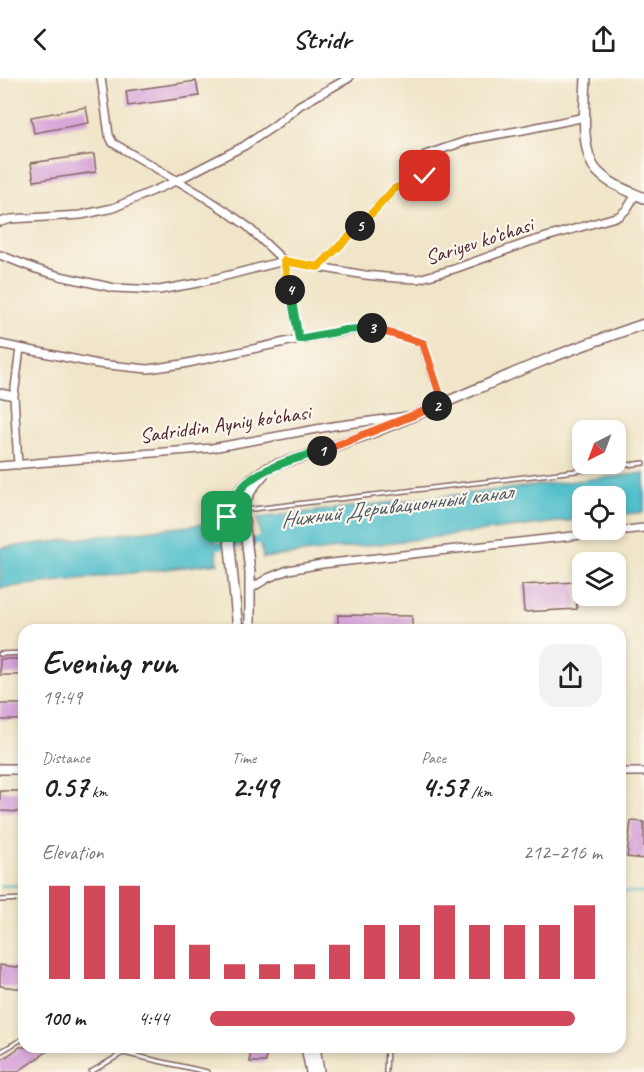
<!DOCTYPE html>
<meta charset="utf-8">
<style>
:root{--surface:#fff;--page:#f2f2f2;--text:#222;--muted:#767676;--accent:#d1495b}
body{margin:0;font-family:Caveat,sans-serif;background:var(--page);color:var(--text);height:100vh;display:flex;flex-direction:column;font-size:22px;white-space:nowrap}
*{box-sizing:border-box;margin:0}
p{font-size:20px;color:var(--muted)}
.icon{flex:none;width:33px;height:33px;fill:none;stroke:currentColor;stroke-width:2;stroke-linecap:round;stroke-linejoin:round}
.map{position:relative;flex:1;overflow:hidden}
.details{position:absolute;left:18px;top:546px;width:608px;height:429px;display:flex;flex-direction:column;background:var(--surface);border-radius:18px;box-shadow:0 3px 9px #0003}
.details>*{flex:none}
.needle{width:39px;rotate:222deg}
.fabs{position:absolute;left:572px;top:342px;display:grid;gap:12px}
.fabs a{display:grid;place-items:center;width:54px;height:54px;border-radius:12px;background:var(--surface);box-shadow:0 3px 9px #0003;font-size:30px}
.pin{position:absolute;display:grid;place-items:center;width:51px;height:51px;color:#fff;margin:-26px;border-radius:12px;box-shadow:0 3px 9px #0006}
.km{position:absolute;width:30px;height:30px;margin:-15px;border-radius:50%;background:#222;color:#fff;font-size:16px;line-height:30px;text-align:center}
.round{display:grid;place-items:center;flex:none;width:63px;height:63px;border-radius:18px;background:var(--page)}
.head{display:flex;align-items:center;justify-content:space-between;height:102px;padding:0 24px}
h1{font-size:33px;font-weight:600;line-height:45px}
.figures{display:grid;grid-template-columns:repeat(3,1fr);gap:9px;height:102px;padding:6px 24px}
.figures div{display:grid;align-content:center}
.figures b{font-size:30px;font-weight:600}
.figures small{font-size:16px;font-weight:400}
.figures p{font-size:16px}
.chart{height:168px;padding:12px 24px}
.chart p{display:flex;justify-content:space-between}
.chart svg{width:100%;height:108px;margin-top:6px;stroke:var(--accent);stroke-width:6}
ul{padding:0 24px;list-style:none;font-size:20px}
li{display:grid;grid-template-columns:96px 72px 1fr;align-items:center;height:45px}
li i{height:15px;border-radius:8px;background:var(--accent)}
header{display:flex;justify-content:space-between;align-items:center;height:78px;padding:0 24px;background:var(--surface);font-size:27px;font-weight:600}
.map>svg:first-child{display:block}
</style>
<header><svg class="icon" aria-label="back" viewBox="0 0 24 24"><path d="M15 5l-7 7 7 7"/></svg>Stridr<svg class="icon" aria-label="share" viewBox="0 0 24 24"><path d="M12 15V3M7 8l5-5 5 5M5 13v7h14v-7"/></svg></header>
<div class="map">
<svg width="644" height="994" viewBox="0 0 644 994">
<rect width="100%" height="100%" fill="#fbf7ec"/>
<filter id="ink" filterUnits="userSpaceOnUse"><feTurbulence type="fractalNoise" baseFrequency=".0167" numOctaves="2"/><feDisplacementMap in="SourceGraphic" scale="12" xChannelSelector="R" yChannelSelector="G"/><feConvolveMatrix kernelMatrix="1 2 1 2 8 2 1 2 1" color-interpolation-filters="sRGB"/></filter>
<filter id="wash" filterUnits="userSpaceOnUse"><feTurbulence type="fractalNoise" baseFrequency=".008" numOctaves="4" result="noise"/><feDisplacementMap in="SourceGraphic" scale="24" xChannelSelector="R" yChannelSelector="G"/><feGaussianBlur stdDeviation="1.35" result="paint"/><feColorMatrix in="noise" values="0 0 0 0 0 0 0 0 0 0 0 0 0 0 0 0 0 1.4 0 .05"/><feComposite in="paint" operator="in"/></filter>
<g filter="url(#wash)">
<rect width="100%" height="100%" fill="#f0e5c8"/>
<!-- water -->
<path fill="#53c0cc" stroke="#4e707c" stroke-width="1.5" d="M644 395V434L615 437V418H582V441L263 480 258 440Z
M213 445 218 485 0 510V470Z"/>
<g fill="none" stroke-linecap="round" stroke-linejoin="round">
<!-- stream -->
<path stroke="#53c0cc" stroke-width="2" d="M0 808 24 807
M620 814H644"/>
<!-- canal -->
<path stroke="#53c0cc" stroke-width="8" d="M206 469 271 461"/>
</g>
<g id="blocks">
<!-- building -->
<path fill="#d49ed7" d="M196 3 199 18 128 28 126 13Z
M86 29 89 45 34 55 31 39Z
M94 76 96 94 34 103 31 85Z
M575 504 577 531 524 534 522 507Z
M338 537 412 538V552H338Z
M0 581H24V597H0Z
M0 626H24V642H0Z
M0 713H24V734L0 733Z
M631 743 644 744V781L627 779Z
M0 887 24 890V911L0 908Z
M20 969H54L17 994H0V983Z
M250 969H266V984H250Z"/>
</g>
</g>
<g filter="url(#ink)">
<use href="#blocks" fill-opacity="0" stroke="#846462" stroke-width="1.5"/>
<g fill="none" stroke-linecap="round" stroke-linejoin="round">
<!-- lane casing -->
<g stroke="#846462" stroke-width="6">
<path id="lane" d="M244 432 644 385
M0 576 24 575
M0 822 24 821
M99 969 123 975
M0 974 24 960
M91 994 123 975 207 994
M386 994 387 969"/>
</g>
<!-- street casing -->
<g stroke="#846462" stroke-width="10">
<path id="street" d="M101 0 109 57 113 65 200 116 226 133 247 148 284 183 299 261
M0 144 11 141 81 137 113 130 176 103 244 68 274 48 300 27 349 0
M0 177 36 191 60 198 114 210 159 212 198 205 284 183 365 197 396 200 418 201 454 191 529 164 619 138 627 131 636 116
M318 189 359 149 394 111 425 98V77L472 61 523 52 585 39
M0 266 98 286 148 291 183 286 299 261 346 253 373 250 422 265 443 326
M0 315 14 318
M18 387 14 318 20 270
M0 388 212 370 333 348 408 338
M250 511 268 500 288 492 322 486 644 450
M620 694H644"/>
</g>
<!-- secondary casing -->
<g stroke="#846462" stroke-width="12">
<path id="secondary" d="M586 0C585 26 579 77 599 95 611 107 629 113 644 120
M238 552 227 439C231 421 243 405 258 396 270 387 286 384 300 380 323 372 346 364 369 356 430 332 489 305 550 280 581 268 612 257 644 246
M250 552V494L243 432C245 419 254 407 263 397
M0 691H24
M306 969 311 994
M315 969 319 994"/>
</g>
<!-- lane -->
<use href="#lane" stroke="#fff" stroke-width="3"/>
<!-- street -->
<use href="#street" stroke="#fff" stroke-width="7"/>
<!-- secondary -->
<use href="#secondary" stroke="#fff" stroke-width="9"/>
</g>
</g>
<g fill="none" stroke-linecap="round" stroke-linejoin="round" filter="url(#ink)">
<!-- split-1 casing -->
<g stroke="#fff" stroke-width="12">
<path id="split-1" d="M227 439C237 393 284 385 322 373"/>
</g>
<!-- split-2 casing -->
<g stroke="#fff" stroke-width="12">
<path id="split-2" d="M322 373 437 328"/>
</g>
<!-- split-3 casing -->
<g stroke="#fff" stroke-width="12">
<path id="split-3" d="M372 250 423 265 443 326 437 328"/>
</g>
<!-- split-4 casing -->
<g stroke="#fff" stroke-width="12">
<path id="split-4" d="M290 212 299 261 346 252 372 250"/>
</g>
<!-- split-5 casing -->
<g stroke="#fff" stroke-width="12">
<path id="split-5" d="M290 212 284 183 318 189 360 148"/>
</g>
<!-- split-6 casing -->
<g stroke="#fff" stroke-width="12">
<path id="split-6" d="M360 148 394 111 425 98"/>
</g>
<!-- split-1 -->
<use href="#split-1" stroke="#22a559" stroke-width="8"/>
<!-- split-2 -->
<use href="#split-2" stroke="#f0652b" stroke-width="8"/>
<!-- split-3 -->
<use href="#split-3" stroke="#f0652b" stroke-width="8"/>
<!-- split-4 -->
<use href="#split-4" stroke="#22a559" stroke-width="8"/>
<!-- split-5 -->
<use href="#split-5" stroke="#f5b400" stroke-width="8"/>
<!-- split-6 -->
<use href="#split-6" stroke="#f5b400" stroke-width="8"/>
</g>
<g text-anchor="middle" stroke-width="4.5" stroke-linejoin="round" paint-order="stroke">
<!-- street labels -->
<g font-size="21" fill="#4a1f2b" stroke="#fbf7ec">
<text transform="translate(479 163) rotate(-18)" y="7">Sariyev ko‘chasi</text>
<text transform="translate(225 346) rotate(-8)" y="7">Sadriddin Ayniy ko‘chasi</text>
</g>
<!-- water labels -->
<g font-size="22" font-style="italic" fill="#4d5763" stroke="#fbf7ec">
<text transform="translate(396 427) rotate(-7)" y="8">Нижний Деривационный канал</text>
</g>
</g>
</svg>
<div class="fabs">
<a><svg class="needle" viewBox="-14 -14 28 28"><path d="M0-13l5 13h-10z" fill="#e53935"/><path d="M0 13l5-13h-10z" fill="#767676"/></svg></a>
<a><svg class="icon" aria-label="locate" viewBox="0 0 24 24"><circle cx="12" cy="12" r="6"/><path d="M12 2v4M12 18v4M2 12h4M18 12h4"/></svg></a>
<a><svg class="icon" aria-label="layers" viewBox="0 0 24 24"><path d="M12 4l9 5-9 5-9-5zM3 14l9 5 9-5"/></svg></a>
</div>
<div class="pin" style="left:227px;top:439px;background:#1e9e55"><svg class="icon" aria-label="arrive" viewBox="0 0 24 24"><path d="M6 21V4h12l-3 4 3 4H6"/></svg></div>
<div class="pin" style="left:425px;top:98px;background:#d93025"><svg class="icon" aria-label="check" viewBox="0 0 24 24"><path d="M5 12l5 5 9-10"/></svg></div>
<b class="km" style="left:322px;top:373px">1</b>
<b class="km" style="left:437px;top:328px">2</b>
<b class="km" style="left:372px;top:250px">3</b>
<b class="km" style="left:290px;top:212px">4</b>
<b class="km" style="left:360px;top:148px">5</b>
<section class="details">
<div class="head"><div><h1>Evening run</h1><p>19:49</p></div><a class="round"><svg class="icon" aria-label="share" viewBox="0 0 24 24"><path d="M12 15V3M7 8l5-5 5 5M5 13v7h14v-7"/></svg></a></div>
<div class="figures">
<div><p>Distance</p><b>0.57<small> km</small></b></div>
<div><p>Time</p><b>2:49</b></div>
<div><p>Pace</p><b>4:57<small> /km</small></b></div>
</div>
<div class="chart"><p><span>Elevation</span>212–216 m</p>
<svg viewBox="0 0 160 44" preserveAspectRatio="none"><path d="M5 44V6M15 44V6M25 44V6M35 44V22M45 44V30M55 44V38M65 44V38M75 44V38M85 44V30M95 44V22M105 44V22M115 44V14M125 44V22M135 44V22M145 44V22M155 44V14"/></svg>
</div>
<ul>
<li><b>100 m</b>4:44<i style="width:93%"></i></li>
</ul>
</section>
</div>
